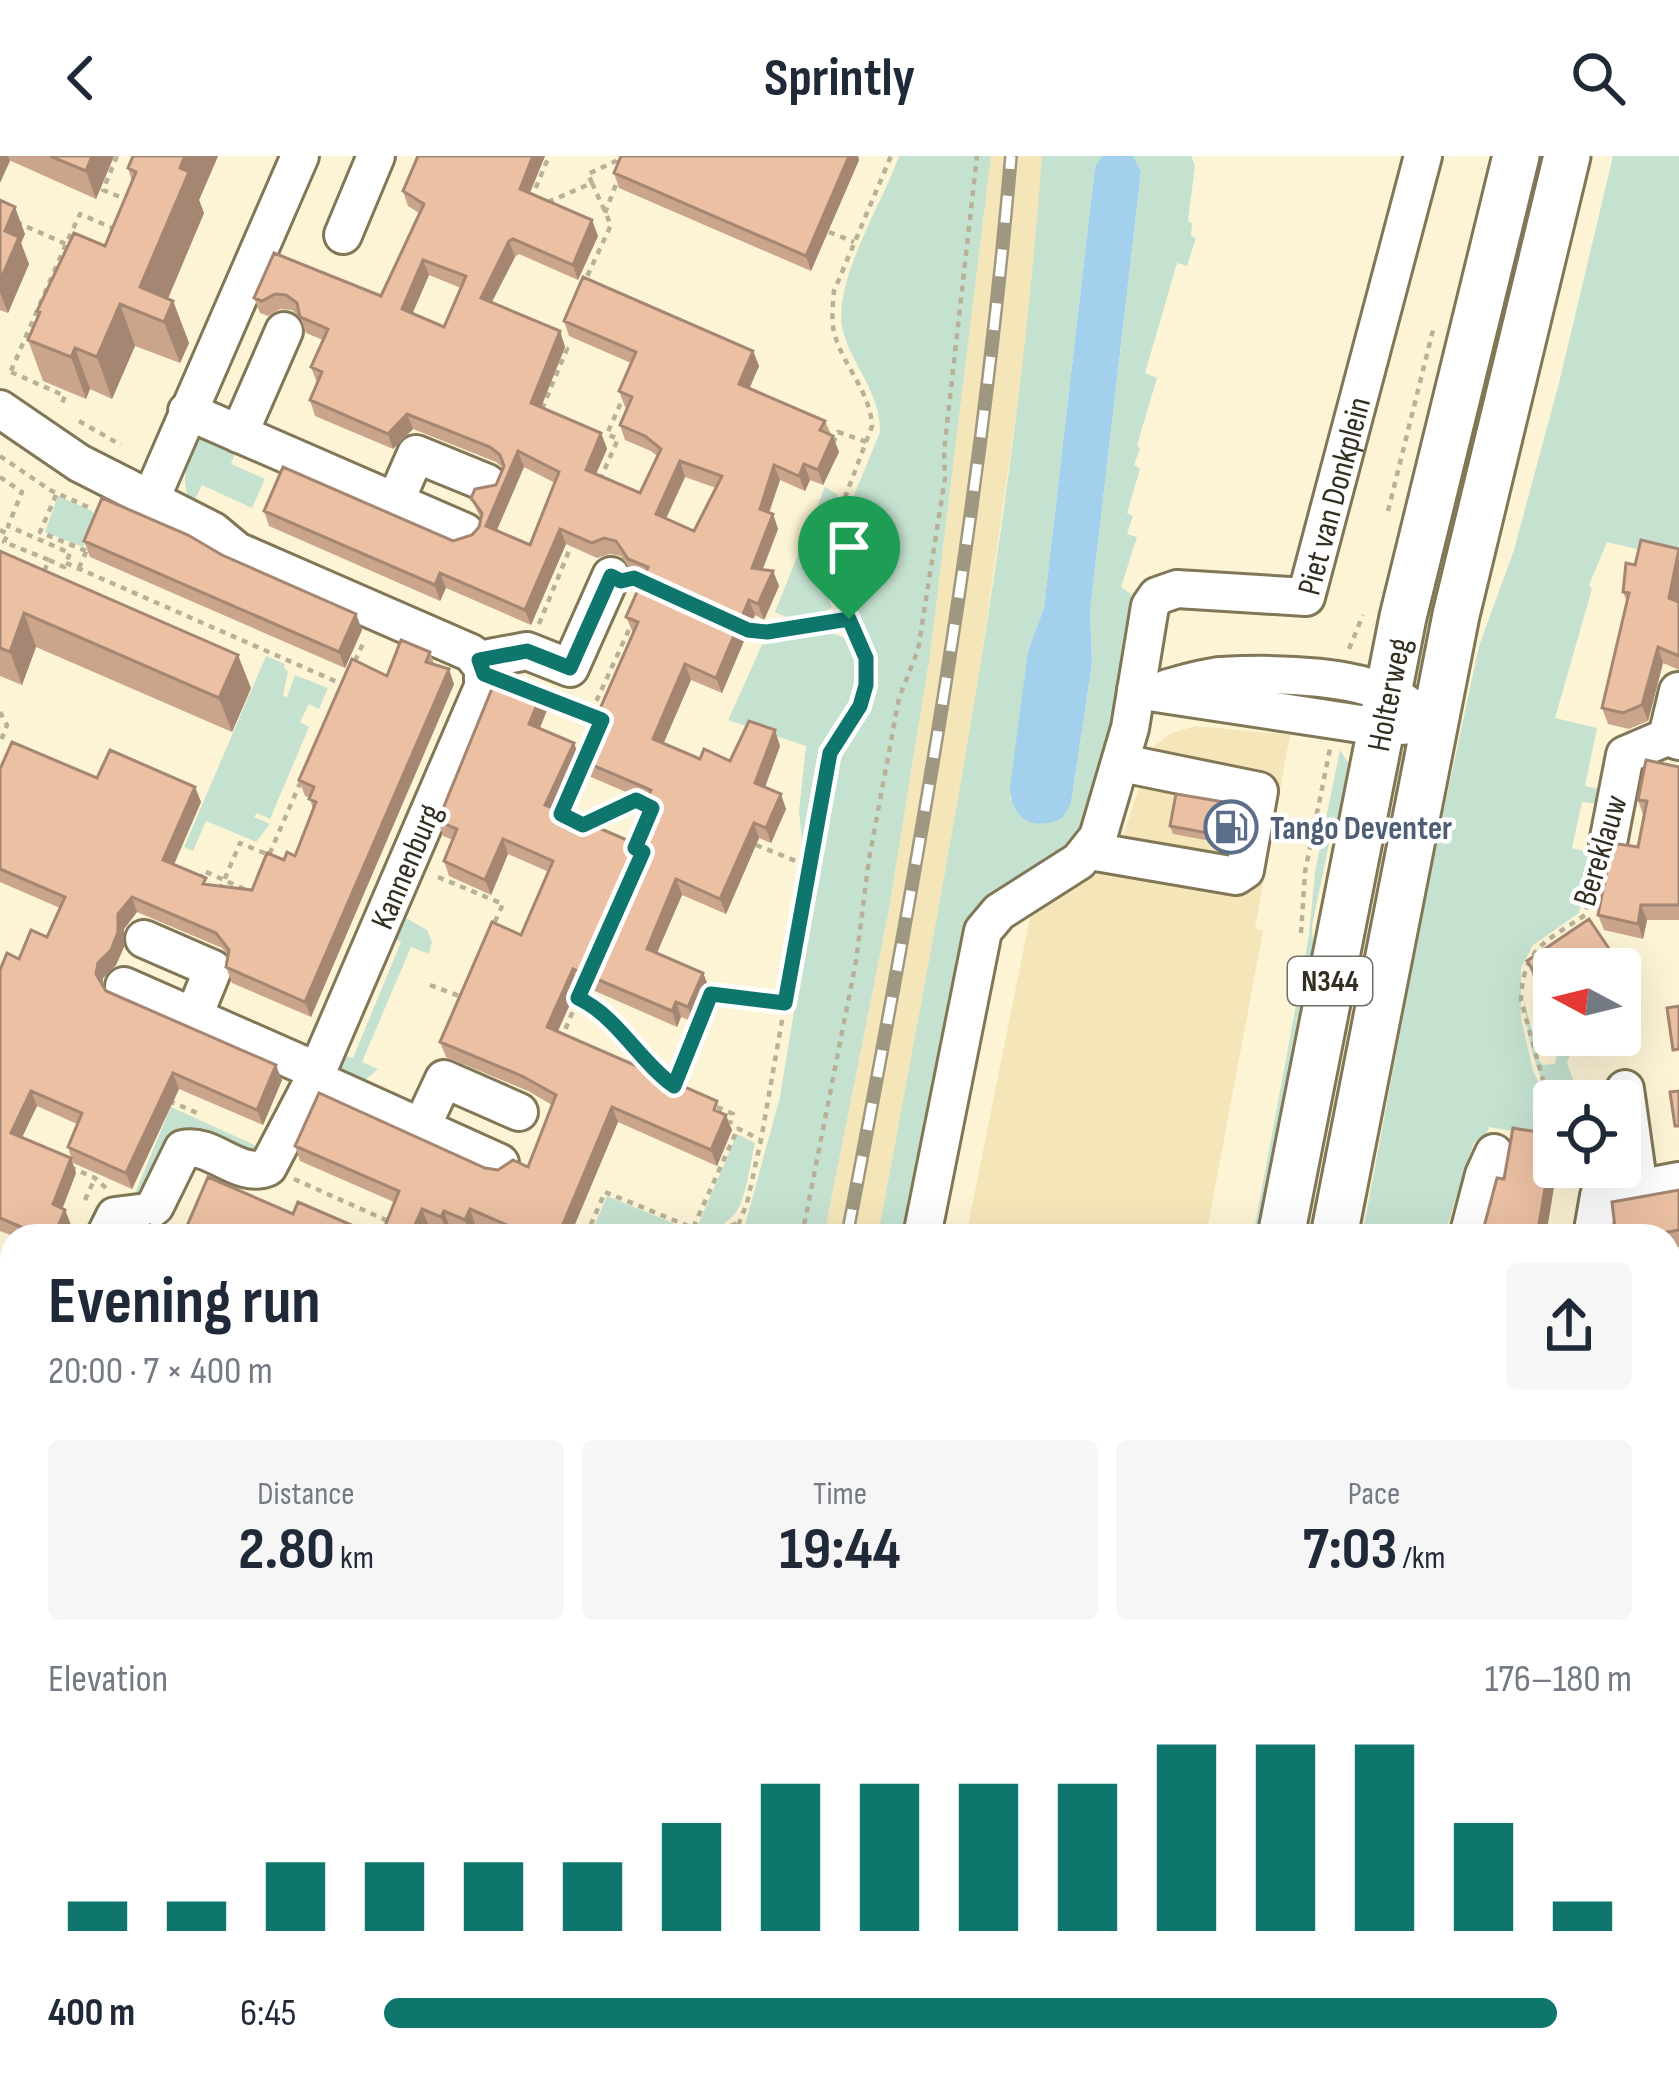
<!DOCTYPE html>
<meta charset="utf-8">
<style>
:root{--surface:#fff;--page:#f6f6f7;--text:#1f2937;--muted:#747a83;--accent:#0f766e}
body{margin:0;font-family:"Sofia Sans Condensed",sans-serif;background:var(--page);color:var(--text);height:100vh;display:flex;flex-direction:column;font-size:45px;white-space:nowrap}
*{box-sizing:border-box;margin:0}
p{font-size:39px;color:var(--muted)}
.icon{flex:none;width:66px;height:66px;fill:none;stroke:currentColor;stroke-width:2;stroke-linecap:round;stroke-linejoin:round}
.map{position:relative;flex:1;overflow:hidden}
.sheet{position:absolute;left:0px;top:1068px;width:1680px;height:861px;display:flex;flex-direction:column;background:var(--surface);border-radius:36px 36px 0 0;box-shadow:0 12px 48px #0002}
.sheet>*{flex:none}
.needle{width:78px;rotate:277deg}
.buttons{position:absolute;left:1533px;top:792px;display:grid;gap:24px}
.buttons a{display:grid;place-items:center;width:108px;height:108px;border-radius:12px;background:var(--surface);box-shadow:0 12px 48px #0002;font-size:60px}
.pin{position:absolute;display:grid;place-items:center;width:102px;height:102px;color:#fff;margin:-123px -51px;border-radius:50% 50% 50% 0;rotate:-45deg;box-shadow:0 0 12px #0007}
.pin .icon{rotate:45deg}
.round{display:grid;place-items:center;flex:none;width:126px;height:126px;border-radius:12px;background:var(--page)}
.summary{display:flex;align-items:center;justify-content:space-between;height:204px;padding:0 48px}
h1{font-size:66px;font-weight:700;line-height:90px}
.metrics{display:grid;grid-template-columns:repeat(3,1fr);gap:18px;height:204px;padding:12px 48px}
.metrics div{display:grid;align-content:center;border-radius:12px;background:var(--page);text-align:center}
.metrics b{font-size:60px;font-weight:700}
.metrics small{font-size:33px;font-weight:400}
.metrics p{font-size:33px}
.chart{height:336px;padding:24px 48px}
.chart p{display:flex;justify-content:space-between}
.chart svg{width:100%;height:216px;margin-top:12px;stroke:var(--accent);stroke-width:6}
ul{padding:0 48px;list-style:none;font-size:39px}
li{display:grid;grid-template-columns:192px 144px 1fr;align-items:center;height:90px}
li i{height:30px;border-radius:15px;background:var(--accent)}
header{display:flex;justify-content:space-between;align-items:center;height:156px;padding:0 48px;background:var(--surface);font-size:54px;font-weight:700}
.map>svg:first-child{display:block}
</style>
<header><svg class="icon" aria-label="back" viewBox="0 0 24 24"><path d="M15 5l-7 7 7 7"/></svg>Sprintly<svg class="icon" aria-label="search" viewBox="0 0 24 24"><circle cx="10" cy="10" r="6"/><path d="M15 15l6 6"/></svg></header>
<div class="map">
<svg width="1679" height="1928" viewBox="0 0 1679 1928">
<rect width="100%" height="100%" fill="#fdf4d6"/>
<!-- built -->
<path fill="#f5e6ba" d="M991 0H1053L899 1080H824L889 753 930 499Z
M1196 570 1290 579 1255 772 1263 775 1206 1080H966L1030 761 1102 711 1123 679 1153 591 1171 577Z"/>
<!-- green -->
<path fill="#c5e2d0" d="M899 0H991L930 499 889 753 824 1080H742L780 941 834 610C844 581 875 556 878 525 883 478 832 434 833 390L880 276C881 239 855 213 844 179 828 132 883 47 899 0Z
M1042 0H1102L1095 11 1044 452 1028 495 1010 643 1071 647 1092 507 1090 455 1141 17 1133 0H1191L1195 9 1188 65 1192 67 1191 80 1196 82 1187 110 1177 107 1145 217 1157 222 1137 289 1140 292 1134 309 1140 313 1127 357 1133 360 1127 378 1137 381 1121 431 1131 438C1123 507 1115 645 1066 695 1043 717 1008 734 981 751L906 1080H878C944 722 1016 363 1042 0Z
M1529 0H1552L1440 470 1417 466Z
M1613 0H1679V403L1607 386 1589 429 1592 433 1555 562 1597 572 1585 630 1603 634 1601 648 1582 646 1572 692 1592 697 1579 757 1533 789 1521 812V862L1533 915 1554 957V982L1489 971 1486 979 1474 986 1444 1080H1362L1428 728 1479 490 1514 394 1559 227Z
M204 275 238 290 231 308 265 323 252 352 202 329 193 347C174 323 193 298 204 275Z
M825 331 838 339C821 384 810 405 832 451 815 464 793 466 775 456Z
M58 340 92 355 96 361 83 391 45 376Z
M823 474 851 484C875 544 836 551 823 599 814 633 810 669 804 703L799 655 806 590 728 564 762 489Z
M266 500 285 508 284 512 288 515 283 540 287 541 295 519 328 532 319 553 309 548 300 566 309 571 270 663 257 657 254 661 270 668 256 686 206 665 193 695 184 691Z
M1340 594 1353 614 1351 636 1331 678 1312 770 1315 821 1267 1080H1253L1309 779 1315 716Z
M395 756 427 774 432 786 429 798 411 791 362 906 378 913 362 927 343 925 332 903 335 896 353 902 401 786 385 778Z
M1524 844 1539 905 1543 909 1555 908 1558 893 1569 891 1572 895 1567 907 1581 945H1554V949C1536 919 1526 878 1524 844Z
M171 951 263 993 257 999 203 981 149 1042 132 1044Z
M737 978 755 987C750 1007 748 1032 739 1051 717 1094 631 1080 590 1080L607 1040 695 1076Z"/>
<!-- water -->
<path fill="#a2d0ed" d="M1102 0H1133L1141 16 1090 455 1092 507 1071 647 1062 662C1034 676 1011 663 1010 632L1028 495 1044 452 1095 11Z"/>
<g fill="none" stroke-linecap="round" stroke-linejoin="round">
<!-- minor casing -->
<g stroke="#817655" stroke-width="42">
<g id="minor">
<path d="M343 79 376 0"/>
<path d="M0 253 79 307 213 375 237 395 471 497 483 512V531L314 923 268 1011C239 1024 212 986 183 993L155 1050 147 1056 115 1060 105 1080"/>
<path d="M187 255 465 376"/>
<path d="M239 278 284 175"/>
<path d="M150 345 300 0"/>
<path d="M395 346 416 298 487 327"/>
<path d="M479 504 527 495 570 512 611 420"/>
<path d="M1165 533C1183 528 1202 522 1221 520 1273 517 1367 518 1408 549"/>
<path d="M1136 534 1380 571 1434 568"/>
<path d="M1667 581 1678 535"/>
<path d="M1608 687 1625 599 1667 581 1679 585"/>
<path d="M1090 695 1236 720 1245 714 1259 635 1122 607"/>
<path d="M144 783 213 813 193 862"/>
<path d="M124 830 317 915"/>
<path d="M314 923 500 1007"/>
<path d="M1625 933 1639 1033"/>
<path d="M421 972 444 923 519 956"/>
<path id="s1" d="M922 1080 983 775 999 756 1079 705 1098 681 1130 572 1150 450 1157 440 1177 433 1306 441 1423 0"/>
<path d="M1468 1080 1484 1019 1494 997"/>
<path d="M1592 1080 1599 1040 1679 1025"/>
<path d="M0 1132 12 1137"/>
<path d="M1668 1225 1679 1287"/>
<path d="M0 1298 12 1285"/>
<path d="M1679 1486 1675 1495 1679 1496"/>
<path d="M1668 1669 1679 1662"/>
<path d="M0 1710 12 1720"/>
<path d="M0 1882 12 1867"/>
<path d="M592 1917 593 1928"/>
<path d="M293 1921 313 1917"/>
<path d="M144 1928 153 1917"/>
<path d="M753 1928 756 1917"/>
</g>
</g>
<!-- major casing -->
<g stroke="#817655" stroke-width="51">
<g id="major">
<path id="s2" d="M1281 1080 1403 461 1516 0"/>
<path d="M1334 1080 1456 459 1567 0"/>
<path d="M1136 1928 1138 1917"/>
<path d="M1186 1928 1189 1917"/>
</g>
</g>
<!-- path -->
<path stroke="#b8b198" stroke-width="4.5" stroke-dasharray="6 6" stroke-linecap="butt" d="M592 27 588 18 616 5 618 0
M531 43 549 0
M548 46 592 27 611 69 584 127
M605 57 618 23
M16 66 66 88 80 58 115 73
M829 76 854 86
M11 215 66 88
M11 216 65 240 60 252
M542 253 567 193 560 191
M79 265 121 289
M833 287 838 276 867 286
M0 300 50 334 90 352
M0 321 22 336 8 370 70 397 66 407
M600 324 618 283 607 278 623 242
M56 339 40 376 86 395
M1388 355 1433 174
M0 374 8 378 4 386 49 404 42 420
M49 404 64 411 66 407
M66 407 344 529
M79 412 89 389
M539 468 571 390
M748 474 767 476 849 463
M1349 493 1363 459
M355 505 365 483
M545 542 590 559
M0 556 7 569 0 587
M598 562 590 559 632 467
M559 662 580 611 585 613
M581 668 636 644 647 650
M756 689 806 709
M438 721 503 748 492 772
M200 724 204 715 244 733 241 739
M220 734 240 687 269 699 301 625
M1301 777 1305 716 1330 593
M430 829 462 841
M578 842 595 850 659 920
M561 884 584 828
M673 932 711 838 783 847
M169 945 202 959
M1554 947 1547 939 1521 844C1523 791 1546 786 1585 759L1596 713
M717 951 733 958 730 968
M737 972 759 983
M70 1011 95 1022 106 1032
M294 1023 388 1065
M85 1044 95 1022
M586 1080 605 1036 693 1072 738 972
M709 1080 739 1066
M734 1080 747 1047 761 984 829 597C873 531 877 519 841 447 831 427 825 415 826 392L872 270C870 234 842 209 834 176 831 163 833 148 834 135L891 0
M802 1080 856 805 869 703 899 542 918 494 945 322 944 295 977 0
M1086 1928 1090 1917"/>
<!-- minor -->
<use href="#minor" stroke="#fff" stroke-width="36"/>
<!-- major -->
<use href="#major" stroke="#fff" stroke-width="45"/>
<!-- rail casing -->
<g stroke="#9f9881" stroke-width="14">
<path id="rail" d="M847 1080C916 722 980 364 1011 0
M685 1928 687 1917"/>
</g>
<!-- rail -->
<use href="#rail" stroke="#fff" stroke-width="9" stroke-dasharray="27" stroke-linecap="butt"/>
<!-- path-bridge -->
<path stroke="#b8b198" stroke-width="4.5" stroke-dasharray="6 6" stroke-linecap="butt" d="M117 0 103 34 130 45"/>
</g>
<!-- wall -->
<path fill="#caa58c" fill-rule="evenodd" d="M0 0H114L96 43Z
M133 0H218L199 44 204 57 168 143 173 145 189 187 180 207 135 190 112 243 90 233 86 243 43 225 28 184 39 159 37 155 105 90 132 25 128 12Z
M418 0H545L530 37 598 80 578 124 519 98 515 101 492 146 560 175 565 191 541 252 601 277 607 293 596 318 640 337 657 300 651 295 625 284 620 269 627 252 625 251 619 235 631 207 569 180 564 165 753 195 759 210 749 232 825 265 839 296 823 329 810 324 805 335 780 324 769 357 773 358 778 373 763 413 773 415 779 430 764 464 755 459 722 537 691 524 663 587 700 603 730 605 780 590 765 631 786 653 771 687 759 682 726 758 682 739 657 797 703 817 709 832 693 866 681 861 677 871 579 828 558 875 722 957 732 974 717 1010 618 966 570 1080H503L475 1068 470 1079 449 1070 447 1076 428 1068 422 1080H381L394 1046 300 1005 295 990 498 1014 528 1011 552 949 528 935 446 901 440 886 521 779 549 716 508 698 491 739 449 720 444 705 453 684 443 680 438 665 550 547 540 572 574 587 579 601 633 477 626 461 643 422 633 418 621 400 610 398 597 402 566 388 531 469 446 432 440 445 269 370 264 355 453 385 472 379 479 371 481 363 471 342 496 329 503 312 496 306 413 273 393 293 315 260 310 244 317 227 311 211 323 184 306 177 300 161 292 154 280 153 268 160 260 157 254 142 274 97 381 140 419 57 408 50 403 35ZM429 119 461 132 444 171 412 157ZM524 311 555 327 530 389 497 374ZM685 321 716 332 694 375 666 363ZM579 604 584 618 647 645 629 685 555 653Z
M621 0H858L859 4 811 115 619 32 614 17Z
M0 44 25 78 21 87 29 108 8 157 0 154Z
M84 385 222 399 356 458 362 474 345 512 90 401Z
M1679 393V514L1663 507 1648 565 1629 573 1608 568 1602 552 1627 446 1623 436 1635 409Z
M0 395 251 532 232 576 36 491 22 529 0 520Z
M430 496 434 508 454 528 311 861 232 827 226 811 228 800 222 792 137 756 124 773V791L116 809 103 822 102 829 106 835 282 924 263 969 179 933 132 1033 73 1007 68 991 77 968 37 950 22 981 71 1002 76 1017 62 1053 65 1054 71 1069 66 1080H13L0 1075V814L47 781 60 752 0 726V613L195 631 201 646 174 709 208 729 252 734 284 704 295 700 313 654 310 642 305 640 299 624 387 520Z
M1679 611V764H1647L1643 783 1604 774 1598 759 1638 691 1643 659 1638 644Z
M1233 655 1227 688 1173 678 1170 670Z
M1612 797 1618 813H1554V853L1533 821 1527 805Z
M1679 1034V1091L1668 1093V1080H1616Z
M293 1058 377 1080H191L187 1070Z
M0 1590 12 1621V1686L0 1677Z
M1679 1670V1734L1668 1740V1676Z
M856 1917H1035L1033 1928H909Z"/>
<!-- shaded-wall -->
<path fill="#a48672" d="M0 0H8L10 5 0 27Z
M92 0H114L96 43 86 15Z
M185 0H218L199 44 204 57 159 163 140 131Z
M533 0H545L525 48 520 33Z
M849 0H858L859 4 811 115 806 100Z
M15 51 25 78 21 87 29 108 8 157 0 136V125L5 75Z
M592 64 598 80 578 124 573 109Z
M509 85 515 101 486 157 481 142Z
M423 104 429 119 408 168 402 153Z
M173 145 189 187 180 207 164 166Z
M120 148 135 190 112 243 97 201Z
M560 175 565 191 536 263 531 247Z
M75 192 90 233 86 243 71 201Z
M753 195 759 210 745 243 739 228Z
M407 258 413 273 393 293 388 278Z
M601 277 607 293 591 329 586 314Z
M833 280 839 296 823 329 818 314Z
M518 295 524 311 492 385 486 370Z
M680 305 685 321 661 373 656 358Z
M804 308 810 324 805 335 799 320Z
M774 309 780 324 765 368 760 353Z
M773 358 778 373 757 427 752 412Z
M560 373 566 388 531 469 525 454Z
M1679 401V442L1675 458 1669 442Z
M773 415 779 430 764 464 758 448Z
M440 417 446 432 440 445 435 429Z
M749 444 755 459 722 537 716 522Z
M24 457 36 491 22 529 10 496Z
M356 458 362 474 345 512 339 496Z
M1658 491 1663 507 1648 565 1642 549Z
M238 499 251 532 232 576 219 542Z
M685 508 691 524 659 598 653 583Z
M449 513 454 528 311 861 305 846Z
M544 532 550 547 535 583 529 568Z
M775 574 780 590 761 642 755 627Z
M574 587 579 602 550 664 545 649Z
M195 631 201 646 169 719 163 704Z
M781 638 786 653 771 687 766 672Z
M1230 647 1233 655 1227 688 1224 680Z
M754 667 759 682 726 758 720 743Z
M503 683 508 698 491 739 485 724Z
M676 723 682 739 652 808 647 793Z
M132 741 137 756 124 773V791L116 809 103 822 102 834 96 818 98 807 118 758Z
M1641 749 1647 764 1643 783 1638 768Z
M1612 797 1618 813H1588Z
M573 813 579 828 553 886 547 871Z
M703 817 709 832 693 866 688 851Z
M676 846 681 861 677 871 672 855Z
M276 909 282 924 263 969 257 954Z
M173 917 179 933 132 1033 126 1017Z
M31 935 37 950 17 992 11 977Z
M612 951 618 966 570 1080H558Z
M726 959 732 974 717 1010 711 994Z
M1543 977 1549 992 1545 1011 1540 995Z
M1551 997 1554 1011 1557 1013 1546 1080H1537Z
M71 1002 76 1017 58 1064 53 1048Z
M422 1053 428 1068 422 1080H410Z
M470 1053 475 1068 470 1079 465 1064Z
M65 1054 71 1069 66 1080H54Z
M444 1055 449 1070 447 1076 441 1061Z
M12 1205V1237L0 1265V1233Z
M11 1415 12 1443 0 1470V1439Z
M12 1787V1823L0 1838V1813L5 1796Z
M1017 1917H1035L1033 1928H1019Z
M1436 1917H1447L1444 1928H1433Z"/>
<!-- building -->
<path fill="#ebc0a3" stroke="#a48672" stroke-width="3" fill-rule="evenodd" d="M50 0H92L86 15Z
M133 0H185L180 12 189 16 140 131 173 145 164 166 120 148 97 201 75 192 71 201 28 184 40 156 37 155 74 77 105 90 136 16 128 12Z
M418 0H533L520 33 592 64 573 109 513 83 509 85 481 142 560 175 531 247 601 277 586 314 640 337 661 293 645 280 620 269 632 241 619 235 636 196 564 165 583 121 753 195 739 228 825 265 820 274 833 280 818 314 804 308 799 320 774 309 760 353 773 358 752 412 773 415 758 448 749 444 716 522 685 508 653 583 700 603 704 593 730 605 749 565 775 574 755 627 781 638 766 672 754 667 720 743 676 723 647 793 703 817 688 851 676 846 672 855 573 813 547 871 717 945 714 954 726 959 711 994 612 951 558 1080H532L470 1053 465 1064 444 1055 441 1061 422 1053 410 1080H381L399 1035 295 990 319 937 485 1012 498 1014 513 1004 528 1011 556 939 522 920 440 886 492 766 521 779 553 705 503 683 485 724 444 705 457 673 438 665 500 513 544 532 529 568 574 587 545 649 629 685 651 634 578 603 638 466 626 461 648 411 628 403 616 385 604 382 592 387 560 373 525 454 440 417 435 429 264 355 283 311 453 385 472 379 479 371 482 357 471 342 475 333 496 329 504 310 500 299 490 291 407 258 388 278 310 244 322 216 311 211 328 173 300 161 297 147 286 139 275 138 262 145 254 142 274 97 381 140 424 48 403 35ZM423 104 466 120 444 171 402 153ZM518 295 559 316 530 389 486 370ZM680 305 722 320 694 375 656 358Z
M621 0H849L806 100 614 17Z
M0 44 15 51 5 75 19 81 0 125Z
M102 342 188 379 222 399 356 458 339 496 84 385Z
M1641 384 1679 393 1669 442 1679 446V500L1658 491 1642 549 1623 557 1602 552 1629 437 1623 436 1626 407 1635 409Z
M0 395 238 499 219 542 24 457 10 496 0 492Z
M401 484 430 496 426 506 449 513 305 846 226 811 229 794 216 777 132 741 118 758V776L111 794 98 807 96 818 106 835 276 909 257 954 173 917 126 1017 68 991 82 957 31 935 11 977 71 1002 53 1048 65 1054 54 1080H42L0 1062V814L7 797 19 803 31 774 47 781 65 741 0 713V613L12 586 97 622 110 594 195 631 163 704 206 722 203 728 252 734 267 697 284 704 287 696 295 700 316 646 309 643 314 631 299 624 352 503 387 520Z
M1646 604 1679 611V749H1641L1638 768 1598 759 1611 693 1619 688 1638 691 1647 645 1638 644Z
M1176 638 1230 647 1224 680 1170 670Z
M1589 763 1612 797 1588 813H1554V835L1549 838 1527 805Z
M1679 850V893L1673 894 1667 852Z
M1679 935V970H1675L1670 936Z
M1513 972 1543 977 1540 995 1551 997 1537 1080H1474L1484 1071 1497 1022 1504 1023Z
M208 1021 293 1058 298 1046 377 1080H211L187 1070Z
M1679 1034V1074L1646 1080H1616L1612 1046Z
M150 1069 176 1080H144Z
M1679 1138V1178L1671 1139Z
M0 1167 12 1172V1205L0 1233Z
M12 1293V1416L11 1415 0 1439V1302Z
M0 1590 12 1621V1674L0 1664Z
M1679 1670V1715L1668 1721V1676Z
M0 1728 12 1737V1787L5 1796 10 1800 0 1813Z
M1679 1799V1903L1668 1882V1805Z
M12 1910V1917H118L120 1925 117 1928H0Z
M228 1917H265L266 1928H229Z
M453 1917H510L512 1928H454Z
M1408 1917H1436L1433 1928H1419L1406 1924Z"/>
<g fill="none" stroke-linecap="round" stroke-linejoin="round">
<!-- route casing -->
<g stroke="#fff" stroke-width="24">
<path id="route" d="M611 420 621 425 634 422 748 474 767 476 849 463 866 502V529L860 550 830 597 785 847 711 838 674 930C639 905 617 860 578 842L643 696 635 692 652 652 636 644 583 669 561 658 602 564 484 518 479 504 527 495 570 512Z"/>
</g>
<!-- route -->
<use href="#route" stroke="#0f766e" stroke-width="15"/>
</g>
<!-- icons -->
<defs>
<g id="fuel-ring" transform="scale(2.7)"><circle r="9.5" fill="#fff" stroke="#5c6f8a" stroke-width="1.5"/><path d="M-5.5-6h7V0h2V4h1.3V-2.5L3-4.5l.8-.8L6-3V5H2.5V1h-1V6h-7ZM-4.2-4.7v3.2H.2V-4.7Z" fill="#5c6f8a"/></g>
</defs>
<g fill-rule="evenodd">
<use href="#fuel-ring" x="1231" y="671"/>
</g>
<g text-anchor="middle" stroke-width="9" stroke-linejoin="round" paint-order="stroke">
<!-- shield labels -->
<rect fill="#fff" stroke="#706d63" stroke-width="3" x="1288" y="801" width="84" height="48" rx="9"/>
<g font-size="30" font-weight="bold" fill="#332f20">
<text x="1330" y="835">N344</text>
</g>
<!-- street labels -->
<g font-size="33" fill="#332f20" stroke="#fff">
<text dy="12" stroke="none"><textPath href="#s1" startOffset="966">Piet van Donkplein</textPath></text>
<text dy="12" stroke="none"><textPath href="#s2" startOffset="552">Holterweg</textPath></text>
<text transform="translate(1599 694) rotate(-73)" y="12">Bereklauw</text>
<text transform="translate(405 710) rotate(-67)" y="12">Kannenburg</text>
</g>
<!-- service labels -->
<g font-size="33" font-weight="bold" fill="#4e5e75" stroke="#fff" text-anchor="start">
<text x="1270" y="683">Tango Deventer</text>
</g>
</g>
</svg>
<div class="buttons">
<a><svg class="needle" viewBox="-14 -14 28 28"><path d="M0-13l5 13h-10z" fill="#e53935"/><path d="M0 13l5-13h-10z" fill="#747a83"/></svg></a>
<a><svg class="icon" aria-label="locate" viewBox="0 0 24 24"><circle cx="12" cy="12" r="6"/><path d="M12 2v4M12 18v4M2 12h4M18 12h4"/></svg></a>
</div>
<div class="pin" style="left:849px;top:463px;background:#1e9e55"><svg class="icon" aria-label="arrive" viewBox="0 0 24 24"><path d="M6 21V4h12l-3 4 3 4H6"/></svg></div>
<section class="sheet">
<div class="summary"><div><h1>Evening run</h1><p>20:00 · 7 × 400 m</p></div><a class="round"><svg class="icon" aria-label="share" viewBox="0 0 24 24"><path d="M12 15V3M7 8l5-5 5 5M5 13v7h14v-7"/></svg></a></div>
<div class="metrics">
<div><p>Distance</p><b>2.80<small> km</small></b></div>
<div><p>Time</p><b>19:44</b></div>
<div><p>Pace</p><b>7:03<small> /km</small></b></div>
</div>
<div class="chart"><p><span>Elevation</span>176–180 m</p>
<svg viewBox="0 0 160 44" preserveAspectRatio="none"><path d="M5 44V38M15 44V38M25 44V30M35 44V30M45 44V30M55 44V30M65 44V22M75 44V14M85 44V14M95 44V14M105 44V14M115 44V6M125 44V6M135 44V6M145 44V22M155 44V38"/></svg>
</div>
<ul>
<li><b>400 m</b>6:45<i style="width:94%"></i></li>
</ul>
</section>
</div>
